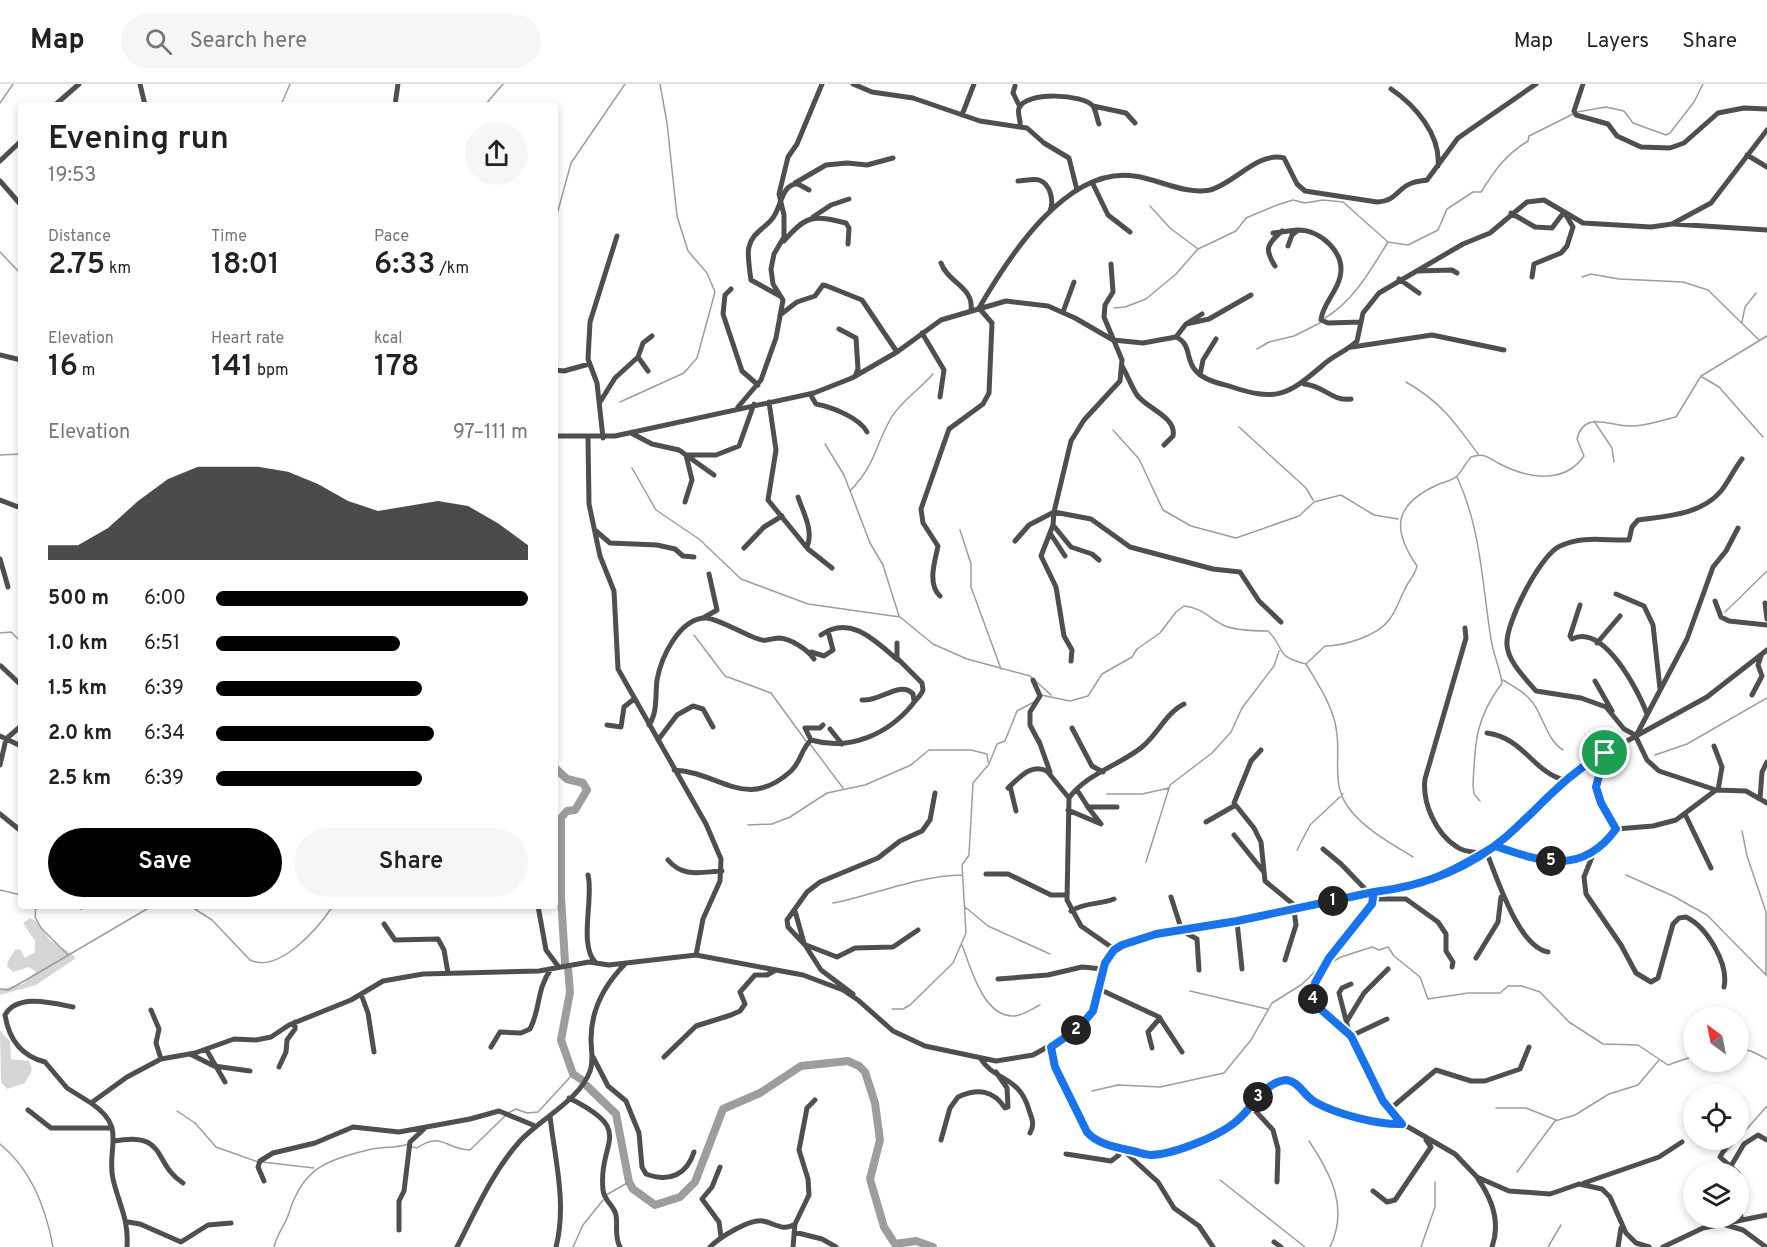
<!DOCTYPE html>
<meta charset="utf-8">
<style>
:root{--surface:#fff;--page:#f6f6f6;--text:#222;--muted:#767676;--line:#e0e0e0;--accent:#000}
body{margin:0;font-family:Overpass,sans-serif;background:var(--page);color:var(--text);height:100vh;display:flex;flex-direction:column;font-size:22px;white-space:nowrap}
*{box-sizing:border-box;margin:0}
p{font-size:20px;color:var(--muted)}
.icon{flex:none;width:33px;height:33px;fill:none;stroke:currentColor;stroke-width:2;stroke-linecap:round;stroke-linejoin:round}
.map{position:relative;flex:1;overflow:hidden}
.details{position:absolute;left:18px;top:18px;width:540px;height:807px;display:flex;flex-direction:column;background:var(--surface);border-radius:6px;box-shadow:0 3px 9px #0003}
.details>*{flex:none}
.needle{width:39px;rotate:328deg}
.buttons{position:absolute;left:1683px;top:922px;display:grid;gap:12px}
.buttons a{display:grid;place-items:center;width:66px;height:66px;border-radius:50%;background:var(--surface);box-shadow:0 3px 9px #0003;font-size:30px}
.pin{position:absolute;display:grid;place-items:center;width:51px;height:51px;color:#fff;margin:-26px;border:3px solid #fff;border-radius:50%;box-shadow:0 2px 6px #0007}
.km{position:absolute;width:30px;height:30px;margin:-15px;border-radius:50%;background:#222;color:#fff;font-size:16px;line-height:30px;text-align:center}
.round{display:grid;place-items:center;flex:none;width:63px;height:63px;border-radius:32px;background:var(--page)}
.headline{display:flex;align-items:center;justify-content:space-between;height:102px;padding:0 30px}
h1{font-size:33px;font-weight:600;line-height:45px}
.metrics{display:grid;grid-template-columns:repeat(3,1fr);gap:9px;height:102px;padding:6px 30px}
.metrics div{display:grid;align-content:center}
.metrics b{font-size:30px;font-weight:600}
.metrics small{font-size:16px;font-weight:400}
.metrics p{font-size:16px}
.chart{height:168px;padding:12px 30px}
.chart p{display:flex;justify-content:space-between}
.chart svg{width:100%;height:108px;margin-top:6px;fill:var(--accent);opacity:.7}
.primary-button{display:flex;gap:12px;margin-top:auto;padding:12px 30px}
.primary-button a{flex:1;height:69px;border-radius:36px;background:var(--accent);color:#fff;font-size:24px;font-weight:600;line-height:69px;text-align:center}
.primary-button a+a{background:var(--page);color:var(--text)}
ul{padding:0 30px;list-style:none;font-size:20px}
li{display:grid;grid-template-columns:96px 72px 1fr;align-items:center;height:45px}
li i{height:15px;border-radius:8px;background:var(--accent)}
header{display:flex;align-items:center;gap:36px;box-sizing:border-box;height:84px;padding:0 30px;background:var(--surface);border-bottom:2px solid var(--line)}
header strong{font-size:28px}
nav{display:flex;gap:33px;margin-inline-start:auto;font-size:21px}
.search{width:420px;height:54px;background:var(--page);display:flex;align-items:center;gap:15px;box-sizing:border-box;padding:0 21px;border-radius:33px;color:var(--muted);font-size:22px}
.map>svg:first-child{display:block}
</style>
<header>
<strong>Map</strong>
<div class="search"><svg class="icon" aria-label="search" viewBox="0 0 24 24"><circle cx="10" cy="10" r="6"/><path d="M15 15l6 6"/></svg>Search here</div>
<nav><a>Map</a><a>Layers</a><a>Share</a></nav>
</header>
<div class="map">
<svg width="1767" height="1163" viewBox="0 0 1767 1163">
<rect width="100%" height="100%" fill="#fff"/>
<!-- green -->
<path fill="#d6d6d6" d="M30 834C42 839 42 845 49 855 52 859 69 866 76 874L36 901 0 911V905L23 900 36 888 29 883 13 888 7 882 8 877 15 866 20 865 25 874 35 868V857L23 839Z
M0 947 10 957 11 975 29 977 32 986 25 999 7 1005 1 998Z"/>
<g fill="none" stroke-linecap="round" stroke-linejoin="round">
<!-- stream -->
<path stroke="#9d9d9d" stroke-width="1.5" d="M0 19 13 0
M281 21 290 0
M485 21 503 0
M1577 28 1606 23 1624 27 1633 39 1666 51 1670 49 1694 18 1703 0
M1150 122 1170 144 1198 165
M555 138 571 79 625 0
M0 168 21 190
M1582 193 1591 190 1619 195 1683 198 1708 206 1759 256
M1114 224 1125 223 1146 215 1176 190 1198 165 1236 147 1246 134 1277 121 1293 116 1305 119 1323 116 1343 118 1388 158 1408 161 1438 146 1447 125 1473 108H1481C1495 86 1505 71 1528 57L1529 52 1573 30
M1325 234C1354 217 1371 185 1388 158
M1742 238 1745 223 1756 209
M1257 265 1269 258 1294 252 1320 239
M1702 293 1719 303 1763 353
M1406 298C1441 318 1455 338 1478 370
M620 318 684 289 697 274 715 208 707 189 688 167 677 132 667 39 660 0
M1594 337 1612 364 1614 378
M1239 343 1306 404 1313 416
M1113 346 1139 375 1163 426 1191 442 1236 454 1299 432 1314 418 1341 411 1374 431 1398 435
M825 360 844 391 870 459 883 481 899 532
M0 371 21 370
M632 384 656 426 699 455 741 495 808 520 900 533 933 560 967 575 1030 592 1051 611
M1457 393C1481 444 1482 499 1491 555 1493 570 1500 584 1502 599 1475 635 1475 659 1473 701L1474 710 1480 717
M850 407C876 380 874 364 891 334 901 317 920 305 933 290
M960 446 971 480V503L1001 585
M1725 528 1767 487
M0 549 11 548 21 558
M694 551 725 592 771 609 806 657
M1306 580C1319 602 1335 625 1337 651 1340 675 1332 701 1348 723 1364 745 1390 759 1413 773
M1503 596C1514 603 1525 608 1533 619 1544 634 1547 656 1563 666
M1041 611 1070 617 1088 612 1102 590 1132 573 1137 565 1160 549 1176 528 1184 522C1200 523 1211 535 1223 541 1235 547 1255 547 1268 547 1286 564 1273 572 1306 580L1325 562C1344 562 1377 552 1389 536 1395 529 1400 515 1404 507 1408 497 1415 492 1417 482 1392 446 1393 421 1437 401 1443 398 1452 397 1457 392 1463 386 1466 378 1471 373 1485 368 1488 374 1500 380 1527 394 1564 401 1584 372L1577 355C1584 326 1610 342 1629 342 1644 343 1661 336 1676 333L1701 292 1767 252
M810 660 843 704
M1655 671 1687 660 1767 614
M1107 710H1142L1169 704
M748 741 772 740 790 733 827 709 865 701 911 681 929 666H971L987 670 988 678
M1742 747 1747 772 1766 828V890
M1297 766 1310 741 1343 710
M1146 778 1170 701 1212 669 1231 648 1242 624 1274 582 1279 567
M1626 791 1673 812 1707 831 1767 892
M0 806 21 811
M833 819C877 810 917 792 962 791
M36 822 35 833 41 844 67 870
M190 822 212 836 250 876C279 890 318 844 333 822
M965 823 988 842 1050 870
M962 861C971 884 983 933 1014 932 1022 932 1033 924 1040 921
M1327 881 1341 873 1372 863 1379 866 1388 863 1394 872 1420 893 1428 915 1468 909H1500L1508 902H1522L1540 908 1569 938 1603 960 1638 961 1668 981 1694 972
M0 905 8 906 26 896 152 822
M1190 907 1267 925
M892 925H903L910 921 953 879 966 849 962 781 969 771 973 699 989 680 997 660 1005 657 1017 627 1034 618
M1738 965 1751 967 1767 975
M1092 1007 1118 1001 1160 1003 1224 989 1251 956 1272 919 1301 901 1320 883
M1496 1024H1526L1556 1036
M177 1027 195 1039 216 1063 258 1078
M508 1029 516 1025 527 1029 538 1028 573 990
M1738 1055 1767 1022
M1309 1057C1331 1090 1349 1124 1330 1163
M0 1060C32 1086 46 1124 53 1163
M412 1063 417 1064C442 1047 445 1065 470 1066L506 1031
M1726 1068 1737 1056
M262 1078 314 1084
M1517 1088 1555 1037 1575 1031 1609 1010 1638 1001 1659 976
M1220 1096 1305 1163
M606 1111 629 1098
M274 1163C278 1147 285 1142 289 1129 303 1083 327 1076 372 1065 383 1063 398 1064 408 1060
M573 1163 583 1141 603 1116
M1421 1163 1435 1123V1098
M1548 1163 1561 1141"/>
<!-- river -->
<path stroke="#9d9d9d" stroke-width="8" d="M555 684 567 695 583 699 587 706 575 726 567 727 561 734V812L565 879
M568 884 570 908 561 956 573 990 582 996
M587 1002 616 1030 629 1098 633 1105 655 1121 680 1113 695 1098 723 1025 760 1009 801 982 848 977 859 982 865 988 875 1019 880 1056 870 1095 884 1143 895 1160 916 1157 933 1163"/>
<!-- minor -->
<path stroke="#4f4f4f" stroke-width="5" d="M140 0 145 21
M853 0 872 8 913 14 980 37 1027 44 1044 59 1069 74 1077 106
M1583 0 1574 27 1576 31 1608 40 1617 52 1641 63 1670 64 1684 59 1718 29 1744 24 1767 25
M1015 2 1013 9 1020 23
M1391 5C1415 21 1441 51 1438 82
M55 21 79 0
M395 21 398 0
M1093 22 1126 29 1135 39
M962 31 974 0
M1020 42C1021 36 1017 30 1019 24 1026 7 1083 10 1093 22 1096 27 1097 35 1099 40
M1747 71 1767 83
M0 77 21 57
M0 97 21 121
M1018 97C1024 97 1033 94 1039 96 1051 100 1054 118 1050 127
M1092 98 1108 131 1130 148
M795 99 826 81 847 79 867 81 893 74
M1511 129 1535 143 1552 144 1564 128
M813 133 831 121 849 115
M1673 140 1767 146
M1273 149 1297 146
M784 157C806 131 813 131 846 139L849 144 848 160
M1288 162 1292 151 1298 146C1321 146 1346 169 1340 193 1337 208 1322 221 1321 236L1328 239 1361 238
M941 179C948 199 974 203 971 226
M1111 180 1113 208 1105 221 1104 233 1122 276 1120 297 1084 336 1071 357 1054 428 1091 435 1130 463 1213 485 1240 488 1259 517 1281 538
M1275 182C1264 165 1267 160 1282 147
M1418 187 1452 186 1457 189
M1532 193 1534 180 1561 169 1567 162 1573 143 1564 128
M1399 195 1419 209
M731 205 725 211 723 230 742 287 758 301
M780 212 751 196C750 190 747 168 749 163 752 149 764 145 772 135 781 126 781 99 798 100L809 106
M1063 228 1074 198
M780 231 797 218 815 212 823 201 827 202 862 216 897 268
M1186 240 1209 235 1251 211
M839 245 856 254 858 285 856 290
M922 249 944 286 940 313
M1176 253 1186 240 1202 230
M1352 263 1432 251 1504 266
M0 271 21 276
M638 273 643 259 652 252
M1122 282C1128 292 1131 302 1137 311 1146 324 1177 333 1173 352L1164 361
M555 286 564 287 589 280
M1200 291 1203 276 1216 255
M1304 300C1323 301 1333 318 1351 315
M810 310 816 320C832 323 860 334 867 348
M600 318 615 294 638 273 648 287
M769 318 776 366 768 416 808 465 832 484
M738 323 761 296 776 254 783 216 773 200 771 185 774 170 784 153V131L779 110 788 73 797 60 822 0
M631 349 652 360 679 366 714 391
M555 352H615L814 309 852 294 897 268 941 236 1006 217 1048 222 1075 234 1113 256 1143 259 1176 253C1192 260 1185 276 1196 287 1204 296 1218 299 1229 302 1276 318 1287 312 1323 281 1334 271 1347 267 1357 257L1363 229 1379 209 1463 160 1490 149 1527 118 1544 116 1583 139 1651 143 1672 140 1711 119 1767 46
M588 354 589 420 600 472 614 507 618 585 706 740 721 775 720 797 703 835 696 871
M603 354 597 299 588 275 590 238 617 152
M798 413C803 428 814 447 807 463
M0 416 21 424
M685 418 692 396 686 371H716L739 362 754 320
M1054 428 1053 441 1041 472 1056 503 1064 552 1072 566 1071 577
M1053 441 1071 463 1092 470 1099 476
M596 447 610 459 657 461 675 465 683 472 694 473
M1050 449 1065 472
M1015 457 1029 441 1054 428
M744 464 764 443 782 432
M0 475 8 503
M1616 510 1644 522 1653 541 1660 605
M940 512C927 500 935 477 938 462L923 439 921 425 949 345 983 320 989 309 992 239 979 224C1008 174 1066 82 1134 92 1158 95 1185 111 1210 106 1234 100 1258 67 1284 74L1297 100 1305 107 1377 118C1397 117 1397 104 1412 99 1417 97 1422 97 1427 96L1458 54 1536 0
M1715 517 1721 533 1729 537 1767 541
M1765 519 1767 535
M1580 521 1570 552 1572 555C1604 539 1639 608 1647 630
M703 534 717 526 709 490
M1465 544 1466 554 1425 695C1422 719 1436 750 1457 763 1464 768 1473 768 1481 769
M821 551C851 530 876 558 898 576
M1597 559 1620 532
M811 568 824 572 833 566 828 547
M1 582 21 601
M1033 596 1040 612 1030 628V641L1040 660
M1595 597 1612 627
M1752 611 1762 592 1758 581 1761 572
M862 616C880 618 900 596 913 610L914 617
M607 641 621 643 624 623 634 615
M649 641C658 628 655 611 657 596 661 574 679 534 706 534 716 534 742 549 753 553 767 559 766 555 779 554 790 554 808 566 814 575
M1072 644 1092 682 1103 688
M830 645 842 660
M1487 649C1524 654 1533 688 1564 696
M1637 650 1687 555 1713 483 1726 467 1738 444
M0 652 21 662
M658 656 677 631 693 622 703 625 713 643
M811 656 805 644H820L823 641
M1039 657 1050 688
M1714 662 1722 683 1718 706
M1261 666 1251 677 1234 719 1254 744 1261 758 1265 797 1299 825
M1605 669 1596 703 1601 719 1616 745
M0 681 6 655 21 642
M674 686C720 688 746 728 791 687 801 678 801 665 811 656 849 667 887 651 912 621 916 615 921 612 923 606L922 599 897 574V559
M1010 702 1016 727
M1008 704C1019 694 1031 679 1047 687L1069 714
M1077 706 1088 723H1117
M1716 706 1659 687 1647 676 1635 651 1624 645 1606 623 1581 614 1536 607C1526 595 1508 578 1507 561 1505 539 1541 470 1560 462 1584 451 1605 457 1629 456L1632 443 1638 436C1666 432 1701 431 1721 407 1729 397 1734 385 1742 375
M1760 715 1762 688 1767 678
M1068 726 1101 740 1087 722
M0 730 21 747
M1685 730 1711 784
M1206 738 1234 722
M1234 751 1263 787
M1495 762 1554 778H1574L1583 774 1616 745 1653 742 1676 736 1716 706 1746 707 1767 719
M1596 763 1584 793 1586 810 1621 861 1636 889 1651 898 1658 894 1673 840 1679 834 1686 833C1707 843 1729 880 1724 903
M1323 765 1341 780 1369 809
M1486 767C1497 793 1518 863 1548 868
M668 776C683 794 701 788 722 787
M986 790H1008L1051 811H1065
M588 791C594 814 578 862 596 879
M1373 808 1372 820C1355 842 1311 885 1312 913L1318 923 1351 952 1365 976 1383 1017 1402 1040
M1171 813 1182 847 1197 855 1199 886
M1373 815H1406L1438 838 1446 850V867L1453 878 1452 883
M538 822 546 866 558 882
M81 823V822
M795 827 804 859
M1071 827C1085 818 1099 821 1114 815
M1237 838 1242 885
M384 840 395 856 438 855 444 866 448 889
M806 861 837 873 855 864 893 863 918 846
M1114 865 1081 842 1067 816 1069 714C1086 690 1120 681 1142 663 1157 651 1167 628 1184 620
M1476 874 1498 838 1501 813
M1285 876 1296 841 1294 826
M998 895 1048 891 1082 883 1103 885
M1099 905 1159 933 1182 968
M361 910 368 929 374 968
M853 910 821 886 805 861 788 843 787 836 807 808 820 798 878 774 900 757 922 747 930 736 935 709
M73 923C53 919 17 909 5 931 9 956 21 972 45 978L67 1004 91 1019
M151 926 159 945 156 959 161 975
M1347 937 1364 909 1388 885
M1349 948 1339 909 1342 904 1351 900
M1351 952 1387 935
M491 963 500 948 521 949 530 945C541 924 536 906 551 885
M1051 963 1055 983 1087 1048C1096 1059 1114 1063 1128 1066 1136 1067 1143 1071 1151 1071 1175 1070 1222 1051 1240 1034 1255 1020 1266 996 1289 996L1309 1014 1324 1022 1374 1038 1402 1040 1410 1044 1455 1070 1477 1093 1509 1107 1550 1110 1579 1100 1602 1105 1610 1113 1626 1149 1636 1159 1649 1163
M1152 964 1148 948 1160 934
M206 965 225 998
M190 970 214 982 250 987
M593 973 608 1002 626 1017 639 1049 642 1083 646 1090C670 1099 687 1090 694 1068
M664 973 696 942 731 931 740 927 745 920 740 908 755 891H767L774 887
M981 975C994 997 1019 991 1029 1026 1032 1035 1035 1040 1030 1049
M279 983 286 968 287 956 295 945V938
M569 1014C637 1048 598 1055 603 1106 604 1117 614 1121 616 1131 618 1142 614 1152 620 1163
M1251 1022 1273 1046 1278 1065 1277 1098
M1390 1025 1436 986 1471 997H1485L1520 985 1529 963
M28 1026 51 1044H111
M550 1032C555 1076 567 1120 556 1163
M941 1056 950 1024 958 1013C978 1004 993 1006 1005 1024L1008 1023 1007 1004 996 988
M1730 1056 1720 1073 1738 1089
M114 1057C168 1047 152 1079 183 1099
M1123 1066 1158 1098 1174 1124 1199 1142 1213 1163
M1066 1070 1111 1077 1119 1071 1116 1063
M1731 1082 1744 1060 1758 1051 1767 1056
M720 1083 712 1103 702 1115 719 1138 721 1153
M1738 1089 1741 1136
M1478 1095C1492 1115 1501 1138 1492 1163
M264 1097 258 1083 260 1077 273 1069 315 1059 353 1043 399 1048 470 1035 499 1027 533 1041
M1584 1099 1659 1073 1682 1058
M1373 1107 1387 1118 1395 1116 1431 1063 1426 1056
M128 1138 140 1140 181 1158 208 1141 231 1139
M1726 1141 1743 1146 1766 1163
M399 1146V1117L404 1107 410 1058 424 1045
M794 1148 822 1155 836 1163
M1274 1158 1281 1163
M127 1163C129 1135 119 1121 113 1095 106 1063 128 1044 91 1019L127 993 161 975 195 969 234 955 256 956 271 953 289 941 351 916 383 897 423 890 539 887 589 878 609 881 626 879
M457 1163C475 1128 493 1087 520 1057 540 1035 580 1016 590 987 594 977 591 966 591 955 591 925 605 900 626 879L696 871 803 891 843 906 858 916 893 947 925 962 996 977 1033 971 1069 951 1089 934 1096 919 1105 879 1114 865 1122 861 1140 854 1237 838 1369 809 1408 804 1435 796 1495 762 1564 696 1587 679 1707 613 1767 566
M710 1163C720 1153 749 1135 763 1137 774 1139 783 1148 795 1140
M793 1163 795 1140 809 1111 808 1095 799 1066 807 1024 815 1016
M1618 1163 1621 1144
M1663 1163 1703 1144 1767 1131"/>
</g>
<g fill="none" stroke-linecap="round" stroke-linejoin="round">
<!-- route casing -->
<g stroke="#fff" stroke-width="12">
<path id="route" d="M1605 669C1566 690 1540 723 1507 752 1469 785 1423 802 1374 808L1369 809 1237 837 1156 850 1122 861 1114 866 1105 879 1093 927 1079 944 1051 963 1055 983 1087 1048C1096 1059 1114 1063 1128 1066 1136 1067 1143 1071 1151 1071 1175 1070 1223 1051 1240 1034 1254 1021 1265 998 1286 996 1299 997 1304 1012 1315 1018 1336 1030 1378 1041 1402 1040L1383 1017 1351 952 1318 923 1312 913 1315 899 1329 874 1372 820 1374 808C1425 802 1451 789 1495 762 1542 778 1582 792 1616 745L1601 719 1596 703 1605 669"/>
</g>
<!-- route -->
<use href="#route" stroke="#1a73e8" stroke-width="8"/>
</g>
</svg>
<div class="buttons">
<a><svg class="needle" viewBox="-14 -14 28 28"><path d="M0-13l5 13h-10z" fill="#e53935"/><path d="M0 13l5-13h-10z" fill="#767676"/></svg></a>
<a><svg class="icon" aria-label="locate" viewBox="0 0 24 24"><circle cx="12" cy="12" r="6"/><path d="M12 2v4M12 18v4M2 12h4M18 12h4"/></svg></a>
<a><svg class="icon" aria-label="layers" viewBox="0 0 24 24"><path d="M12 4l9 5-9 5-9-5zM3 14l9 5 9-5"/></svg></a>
</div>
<div class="pin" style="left:1605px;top:669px;background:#1e9e55"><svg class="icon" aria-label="arrive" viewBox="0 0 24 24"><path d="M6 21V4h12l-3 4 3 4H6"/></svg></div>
<b class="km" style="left:1333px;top:817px">1</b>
<b class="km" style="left:1076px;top:946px">2</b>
<b class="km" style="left:1258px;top:1013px">3</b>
<b class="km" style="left:1313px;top:915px">4</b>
<b class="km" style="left:1551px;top:777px">5</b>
<section class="details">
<div class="headline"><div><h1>Evening run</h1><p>19:53</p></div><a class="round"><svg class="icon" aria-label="share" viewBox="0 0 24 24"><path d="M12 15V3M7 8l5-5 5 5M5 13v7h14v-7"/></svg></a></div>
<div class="metrics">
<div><p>Distance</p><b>2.75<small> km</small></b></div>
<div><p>Time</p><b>18:01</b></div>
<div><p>Pace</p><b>6:33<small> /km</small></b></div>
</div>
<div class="metrics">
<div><p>Elevation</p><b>16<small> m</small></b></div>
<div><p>Heart rate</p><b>141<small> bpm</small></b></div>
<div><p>kcal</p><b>178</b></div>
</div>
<div class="chart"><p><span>Elevation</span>97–111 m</p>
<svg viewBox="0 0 160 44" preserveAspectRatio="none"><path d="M0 44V38L10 38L20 31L30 20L40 11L50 6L60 6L70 6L80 8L90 13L100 20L110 24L120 22L130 20L140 22L150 29L160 38V44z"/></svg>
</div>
<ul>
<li><b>500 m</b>6:00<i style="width:100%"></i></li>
<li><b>1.0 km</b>6:51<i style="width:59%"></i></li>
<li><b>1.5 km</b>6:39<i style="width:66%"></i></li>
<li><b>2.0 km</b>6:34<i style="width:70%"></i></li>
<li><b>2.5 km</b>6:39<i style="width:66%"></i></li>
</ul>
<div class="primary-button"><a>Save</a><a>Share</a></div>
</section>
</div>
